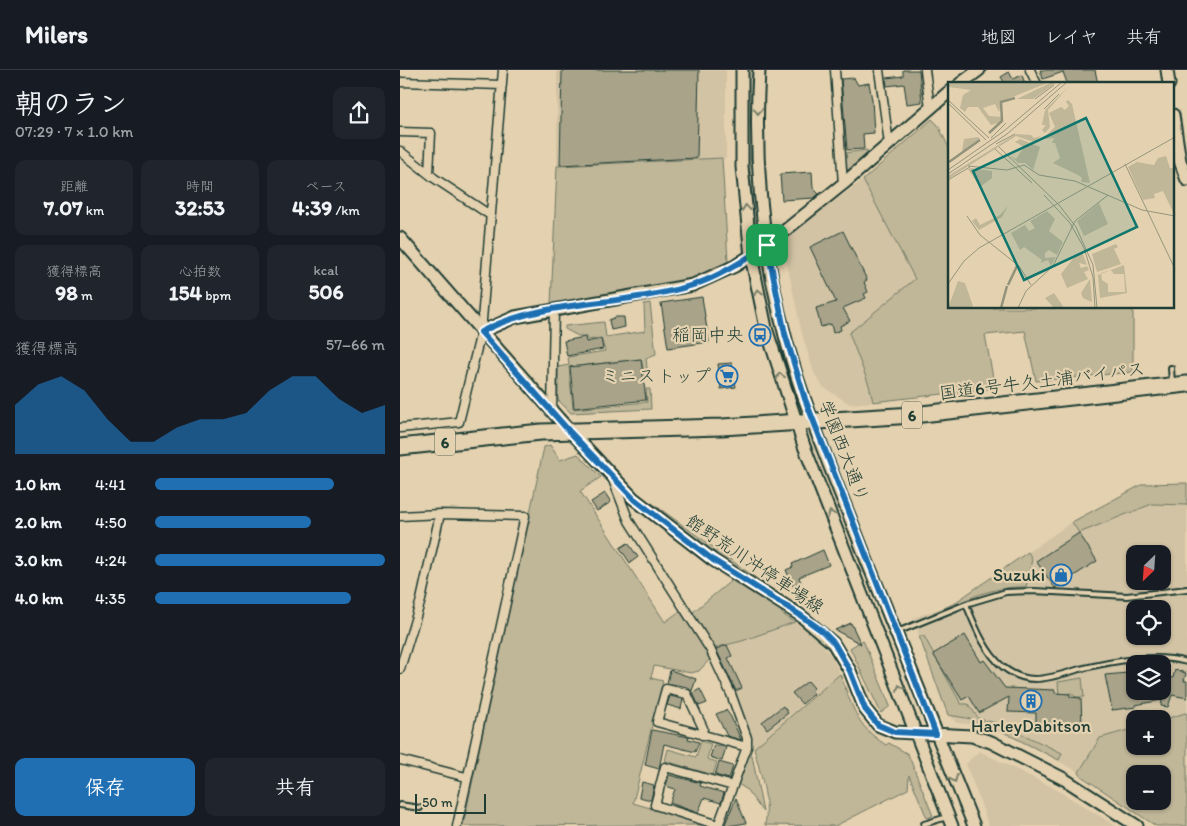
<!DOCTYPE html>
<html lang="ja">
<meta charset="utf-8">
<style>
:root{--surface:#171b24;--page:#20242c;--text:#f1f3f6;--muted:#9ea1a6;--line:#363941;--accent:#1f6fb2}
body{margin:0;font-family:Itim,"Klee One",sans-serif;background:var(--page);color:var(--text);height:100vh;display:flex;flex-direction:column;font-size:19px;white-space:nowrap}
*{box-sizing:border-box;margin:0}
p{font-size:16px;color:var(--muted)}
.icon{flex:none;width:28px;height:28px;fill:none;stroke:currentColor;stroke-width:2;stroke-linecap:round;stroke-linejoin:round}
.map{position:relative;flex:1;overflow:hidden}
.side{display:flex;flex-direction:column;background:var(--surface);width:400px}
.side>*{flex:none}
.needle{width:32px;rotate:205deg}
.controls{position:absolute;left:726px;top:475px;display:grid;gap:10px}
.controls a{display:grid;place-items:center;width:45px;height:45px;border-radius:10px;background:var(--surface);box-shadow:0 1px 4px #0004;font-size:25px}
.scale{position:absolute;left:15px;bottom:12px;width:71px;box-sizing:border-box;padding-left:5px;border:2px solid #1f3d34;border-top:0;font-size:14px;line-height:18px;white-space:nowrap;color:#1f3d34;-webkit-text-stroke:4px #e4d1af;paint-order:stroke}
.pin{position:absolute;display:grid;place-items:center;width:42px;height:42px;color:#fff;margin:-21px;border-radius:10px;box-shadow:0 2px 8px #0006}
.round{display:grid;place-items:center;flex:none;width:52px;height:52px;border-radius:10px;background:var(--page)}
.summary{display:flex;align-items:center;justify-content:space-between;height:85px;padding:0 15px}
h1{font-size:28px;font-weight:700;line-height:38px}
.metrics{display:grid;grid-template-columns:repeat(3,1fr);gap:8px;height:85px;padding:5px 15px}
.metrics div{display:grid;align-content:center;border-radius:10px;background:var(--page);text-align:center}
.metrics b{font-size:21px;font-weight:700}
.metrics small{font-size:14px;font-weight:400}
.metrics p{font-size:14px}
.chart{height:140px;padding:10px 15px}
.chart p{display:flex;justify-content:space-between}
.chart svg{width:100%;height:90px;margin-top:5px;fill:var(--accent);opacity:.7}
.button{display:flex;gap:10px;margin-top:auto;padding:10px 15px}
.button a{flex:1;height:58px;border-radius:10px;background:var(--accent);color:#fff;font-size:20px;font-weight:700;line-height:58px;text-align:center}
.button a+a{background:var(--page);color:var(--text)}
ul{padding:0 15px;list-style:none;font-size:16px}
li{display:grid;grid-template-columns:80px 60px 1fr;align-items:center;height:38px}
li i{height:12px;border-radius:6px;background:var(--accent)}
header{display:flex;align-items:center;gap:30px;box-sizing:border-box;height:70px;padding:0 25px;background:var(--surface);border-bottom:1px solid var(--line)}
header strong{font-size:24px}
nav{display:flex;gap:28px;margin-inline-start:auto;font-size:18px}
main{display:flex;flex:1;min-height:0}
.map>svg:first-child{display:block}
</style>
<header>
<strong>Milers</strong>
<nav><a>地図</a><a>レイヤ</a><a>共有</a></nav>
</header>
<main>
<section class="side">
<div class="summary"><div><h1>朝のラン</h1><p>07:29 · 7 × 1.0 km</p></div><a class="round"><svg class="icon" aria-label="share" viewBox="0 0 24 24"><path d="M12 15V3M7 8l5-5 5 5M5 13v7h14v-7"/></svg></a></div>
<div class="metrics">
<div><p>距離</p><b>7.07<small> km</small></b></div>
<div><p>時間</p><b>32:53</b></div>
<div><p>ペース</p><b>4:39<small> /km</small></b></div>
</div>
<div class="metrics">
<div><p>獲得標高</p><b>98<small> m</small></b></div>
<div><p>心拍数</p><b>154<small> bpm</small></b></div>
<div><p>kcal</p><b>506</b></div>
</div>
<div class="chart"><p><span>獲得標高</span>57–66 m</p>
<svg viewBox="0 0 160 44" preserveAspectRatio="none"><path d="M0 44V20L10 10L20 6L30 13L40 27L50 38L60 38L70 31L80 27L90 27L100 24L110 13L120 6L130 6L140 17L150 24L160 20V44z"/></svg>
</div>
<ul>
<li><b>1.0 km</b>4:41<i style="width:78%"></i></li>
<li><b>2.0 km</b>4:50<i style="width:68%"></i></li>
<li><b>3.0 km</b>4:24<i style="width:100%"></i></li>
<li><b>4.0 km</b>4:35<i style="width:85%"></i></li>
</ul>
<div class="button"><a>保存</a><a>共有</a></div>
</section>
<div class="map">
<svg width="787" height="756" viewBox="0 0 787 756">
<rect width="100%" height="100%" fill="#e4d1af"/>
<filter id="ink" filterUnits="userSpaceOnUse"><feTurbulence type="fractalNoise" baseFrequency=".02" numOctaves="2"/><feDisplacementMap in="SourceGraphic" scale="10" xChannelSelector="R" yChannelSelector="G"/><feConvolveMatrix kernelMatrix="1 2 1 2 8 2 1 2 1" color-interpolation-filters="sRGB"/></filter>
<g filter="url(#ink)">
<!-- built -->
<path fill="#d2c3a4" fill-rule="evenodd" d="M157 0H326V88L157 96Z
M463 110 515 209 450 263 469 315 473 332 450 334 423 317 414 303 402 264 382 170Z
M743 414 787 416V644L763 650 735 649V658L700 668 679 702 601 661 577 655 557 653 548 645 513 548 553 534 669 454ZM735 484H762V511H735ZM735 539H762V566H735ZM735 594H762V621H735Z
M395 552 417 568 432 587 440 604 354 678 335 626 314 578 342 571Z
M579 681 652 717 716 756H589L566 694Z"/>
<!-- green -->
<path fill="#c0b698" stroke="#707a66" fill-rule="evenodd" d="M347 0H354L350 100 354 146 351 147 347 81Z
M532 49 538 55 549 78 550 238H733V302L636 311 625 261 585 265 595 318 473 332 469 315 449 263 515 209 463 110Z
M467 80V83L447 102 445 83Z
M322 88 328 191 318 198 292 209 151 234 157 96Z
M250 233 256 284 246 288 248 308H245L241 289 169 297 173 339 247 332 246 319H250L251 339 171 343 158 330V297L169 295 168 287 205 281 201 268 187 270V266H178L165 259V256L204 252 206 267 245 261 244 234Z
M150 375 160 390 178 384 201 407 180 421 265 552 280 541 311 588 299 601 291 603 254 596 251 608 263 611 233 733 309 755 63 756 144 377Z
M787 413V435L752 434 679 463 672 452 743 414Z
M252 433 367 516C325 494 288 465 251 437Z
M628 482 632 489 626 517C592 516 566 529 537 544L533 543 553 534Z
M332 510 381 540 382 544 395 552 342 571 314 578 293 542Z
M519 566H524L561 634H568L579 649 601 654 662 683 659 690 601 661 577 655 572 649 548 645Z
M463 570 490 636 481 643 450 578Z
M440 604C453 637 455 655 486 675L489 673 508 684 533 746 527 748 509 705 508 719 435 756 365 755C370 730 360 703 354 678Z
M682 608 684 627H676L671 623 659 625 658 612Z
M785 643 787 644V756H756L681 706 679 702 700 668 735 658V676H762L763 650ZM735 704H762V731H735Z
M301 671 311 674 307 689 317 692 313 705 265 691 268 679 296 687Z
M349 685H352L363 742 346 719 338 714Z"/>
<!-- building -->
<path fill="#a8a389" stroke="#1f3d34" d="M162 0H299L297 88 160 95Z
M503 0H519L522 32 507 34 504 14 487 16 486 8 503 6Z
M640 0H695L698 14 667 13 663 2 643 9Z
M609 2 613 9 622 5 625 14H601L604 12 601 7Z
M454 8 458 15 469 13 472 30 474 63 463 64 464 79 447 80 441 9Z
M412 102 413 118 419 124 414 128 382 130 380 104Z
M443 161 467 210 464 212 468 222 464 224 466 228 443 238 450 251 440 256 441 260 433 263 431 254 421 257 416 238 436 232 410 177Z
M302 227 309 272 268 278 261 233Z
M216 247H224L225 257 211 260 209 250Z
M185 267 186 272 201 269 203 279 167 286 164 271Z
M241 289 246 330 174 338 170 297Z
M332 293 336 317 321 319 318 294Z
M205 423 211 432 197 441 191 432Z
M679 463 697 491 655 518 636 491Z
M228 473 238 487 230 493 220 478Z
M423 480 429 495 399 507 401 513 393 516 386 500 393 497 392 494Z
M451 553 461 574 435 560Z
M565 565 581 592 584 590 605 618 655 620V623L670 624V627L681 628 682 655 668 654 667 658 636 656V643L608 642 609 627 579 643 569 626 562 630 533 584Z
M327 575 332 586 328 588 342 618 336 621 316 579Z
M270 600 296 609 292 621 287 617 267 613Z
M775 600 786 603 784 611H787V628L772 625 768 637 761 636 762 630 735 635 736 637 712 640 705 605 728 603 729 607 732 606 733 611 735 610V621H762V606L773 608Z
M408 611 414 618 411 620 414 624 402 634 392 623Z
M300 619 307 633 299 636 293 623Z
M270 626 283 629 281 639 267 635Z
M383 636 388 643 367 659 362 652Z
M326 640 331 647 341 670 327 666 316 644Z
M252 660 289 667 288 669 299 672 295 682 264 674 259 699 245 695Z
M314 675 326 677 322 691 310 687Z
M319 692 333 696 329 709 315 705Z
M269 705 301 713 300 716 324 723 321 733 304 728 298 743 270 733 275 719 266 716Z
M242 712 254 715 251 730 239 727Z
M336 728 346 753 328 756 325 754Z"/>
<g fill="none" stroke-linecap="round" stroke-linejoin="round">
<!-- lane casing -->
<g stroke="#1f3d34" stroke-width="8">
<path id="lane" d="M771 298 772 313
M566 534C575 556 585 582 603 597 612 604 624 609 635 609 650 609 666 603 680 599 714 591 753 583 787 592
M497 562 566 534 606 522 634 521 727 526 787 519
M0 735 20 738
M524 754 547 747"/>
</g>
<!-- street casing -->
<g stroke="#1f3d34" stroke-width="11">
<path id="street" d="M435 0 443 114
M479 0 489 74
M525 0 530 38
M630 0 637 14
M0 12 102 15
M0 62 31 63 29 104
M0 81 34 108 90 145
M152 342 154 240
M0 358 59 352 81 262 103 0
M213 410 229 451 310 579 331 624 347 668V677L318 756
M0 446 40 444 125 446 57 756
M0 599 21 530 40 444
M302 665 303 658 287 624 266 619 257 652 347 677
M0 690 66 707
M318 755 255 735 265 697 333 716"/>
</g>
<!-- secondary casing -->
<g stroke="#1f3d34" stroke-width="15">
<path id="secondary" d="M342 0V97L351 186 366 258 404 376 552 756
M359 0C353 103 365 208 397 307 417 368 442 426 465 486 501 576 537 666 574 756
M767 0 769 14
M560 14 579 0
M773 45 780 91 787 110
M0 168 159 349 233 428 313 490 400 545 433 573 450 601 465 639 478 655 495 662 572 666 591 672 664 709 737 756
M81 262 115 247 293 215 335 196 367 175 443 114 550 21"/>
</g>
<!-- highway casing -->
<g stroke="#1f3d34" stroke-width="19">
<path id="highway" d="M0 377 141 362 322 357 513 345 787 314"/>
</g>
<!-- lane -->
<use href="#lane" stroke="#e4d1af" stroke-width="4"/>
<!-- street -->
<use href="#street" stroke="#e4d1af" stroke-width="8"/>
<!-- secondary -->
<use href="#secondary" stroke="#e4d1af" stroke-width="11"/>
<!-- highway -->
<use href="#highway" stroke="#e4d1af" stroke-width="15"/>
</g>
<!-- one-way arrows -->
<defs><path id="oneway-chevron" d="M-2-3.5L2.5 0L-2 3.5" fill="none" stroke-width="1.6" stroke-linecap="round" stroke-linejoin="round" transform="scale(1.25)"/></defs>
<g stroke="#78806b">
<use href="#oneway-chevron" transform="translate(358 41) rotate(91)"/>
<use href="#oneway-chevron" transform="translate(346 138) rotate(-95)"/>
<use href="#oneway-chevron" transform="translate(358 222) rotate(-102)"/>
<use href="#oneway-chevron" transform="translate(380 306) rotate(-107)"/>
<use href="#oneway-chevron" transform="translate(431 444) rotate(-112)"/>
<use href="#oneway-chevron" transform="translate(500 618) rotate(-111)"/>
<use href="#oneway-chevron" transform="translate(554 709) rotate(67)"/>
</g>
</g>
<g fill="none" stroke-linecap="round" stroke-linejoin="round" filter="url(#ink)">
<!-- route casing -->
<g stroke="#fff" stroke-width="10">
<path id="route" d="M367 175 385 264 405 329 536 664 495 662 478 655 465 639 450 601 434 573 421 560 400 545 313 490 233 428 169 361 81 262C145 228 224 237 293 215 319 207 344 191 367 175Z"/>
</g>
<!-- route -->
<use href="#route" stroke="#1f6fb2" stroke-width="6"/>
</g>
<!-- icons -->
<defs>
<g id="bus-ring" transform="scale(1.125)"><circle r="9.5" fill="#e4d1af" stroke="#1f6fb2" stroke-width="1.5"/><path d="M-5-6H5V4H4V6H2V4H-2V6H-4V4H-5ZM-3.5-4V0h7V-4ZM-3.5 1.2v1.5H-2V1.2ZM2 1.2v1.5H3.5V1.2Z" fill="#1f6fb2"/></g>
<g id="supermarket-ring" transform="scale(1.125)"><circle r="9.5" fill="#e4d1af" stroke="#1f6fb2" stroke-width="1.5"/><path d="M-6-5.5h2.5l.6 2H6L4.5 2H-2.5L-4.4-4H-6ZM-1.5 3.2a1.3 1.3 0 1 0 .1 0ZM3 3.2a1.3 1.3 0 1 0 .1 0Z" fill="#1f6fb2"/></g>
<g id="shop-ring" transform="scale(1.125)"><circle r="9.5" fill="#e4d1af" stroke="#1f6fb2" stroke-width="1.5"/><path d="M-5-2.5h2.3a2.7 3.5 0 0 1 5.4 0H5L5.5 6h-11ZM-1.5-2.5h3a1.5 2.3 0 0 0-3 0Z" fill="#1f6fb2"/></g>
<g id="building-ring" transform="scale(1.125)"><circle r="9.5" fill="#e4d1af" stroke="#1f6fb2" stroke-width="1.5"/><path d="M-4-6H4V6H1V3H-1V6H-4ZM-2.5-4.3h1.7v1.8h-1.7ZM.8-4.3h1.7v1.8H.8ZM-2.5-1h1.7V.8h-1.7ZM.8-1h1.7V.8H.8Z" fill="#1f6fb2"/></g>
</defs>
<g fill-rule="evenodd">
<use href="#bus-ring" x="360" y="265"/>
<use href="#supermarket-ring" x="327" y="306"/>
<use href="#shop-ring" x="661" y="505"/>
<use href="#building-ring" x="631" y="631"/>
</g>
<g text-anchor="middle" stroke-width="4.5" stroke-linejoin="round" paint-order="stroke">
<!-- shield labels -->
<g fill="#e4d1af" stroke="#5a6959" stroke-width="1">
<rect x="502" y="331.5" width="20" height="27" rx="4"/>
<rect x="35" y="358.5" width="20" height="27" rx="4"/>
</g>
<g font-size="16" font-weight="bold" fill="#1f3d34">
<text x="512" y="351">6</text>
<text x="45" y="378">6</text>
</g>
<!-- poi labels -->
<g font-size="18" fill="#1f3d34" stroke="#e4d1af" text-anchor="end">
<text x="344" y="271">稲岡中央</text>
<text x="311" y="312">ミニストップ</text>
<text x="645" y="511">Suzuki</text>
<text x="631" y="662" text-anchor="middle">HarleyDabitson</text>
</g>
<!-- street labels -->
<g font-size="18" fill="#1f3d34" stroke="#e4d1af">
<text transform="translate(642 311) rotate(-7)" y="6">国道6号牛久土浦バイパス</text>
<text transform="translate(444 381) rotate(69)" y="6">学園西大通り</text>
<text transform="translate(355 494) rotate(34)" y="6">館野荒川沖停車場線</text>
</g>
</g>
<!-- overview -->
<g transform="translate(548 12)">
<rect width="226" height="226" fill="#e4d1af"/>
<path d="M0 0H102L54 19 51 30 47 22 35 26 41 34 54 35 53 40 43 43 30 25H20L17 30 12 26 15 13 23 8 1 5ZM104 0H109L85 17H69ZM120 5 100 28 102 45 97 51 94 48 98 43H94L97 28ZM120 18 124 22 142 101 133 100 134 96 130 93 105 81 112 76 107 61H104L106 56 94 57 107 45 101 31 113 25 117 28 121 24 118 20ZM68 52 83 53 86 56 93 54 86 60 68 54 0 97V94ZM30 55 32 57 14 70 16 57ZM72 57 92 65 85 88 77 81H70L62 73 68 77 76 65 67 60ZM218 74 222 86H226V132L215 109 206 112 207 116 195 118 180 85 189 80 206 83 210 76ZM23 86 44 89V96L32 105 20 87ZM151 121 160 142 136 154 129 139ZM60 124 54 135 31 148 24 139 28 136 32 143 52 133ZM99 129 107 137 101 149 115 160 109 173 101 168 97 171V176L108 175 103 184 100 178 92 181 94 178 76 165 72 168 63 151 77 143 81 149 87 146 82 139ZM168 162 170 165 166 167 173 182 149 190 144 172ZM134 170 139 183 131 181 133 186 139 184 141 188 136 190 140 197 119 206 113 192 127 174ZM176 183 179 211 152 216 150 193ZM163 188 166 192H176L177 210H160V202L154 198 153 191ZM142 197 143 208 144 220 135 216 133 211ZM10 199 17 201 25 224 21 226H0ZM106 211 115 224 113 226H106L97 216Z" fill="#c0b698" fill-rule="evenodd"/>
<path fill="none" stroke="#91937b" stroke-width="2.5" d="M41 51 54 39 53 20 67 16M1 80 32 58M60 203 69 184M53 226 59 204"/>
<path fill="none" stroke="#95967e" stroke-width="1" d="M87 17 106 3M0 18 41 56M0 21 38 58M96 27 111 12M43 56 58 41M48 62 67 52M51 65 111 123 128 145 145 183 149 226M47 67 84 101M177 82 227 187M20 84 59 88 76 83 91 93 127 99 194 128 227 134M0 88 56 49 114 0M0 92 59 52 119 0M0 98 22 85M96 113 122 141 136 166 145 195 147 226M19 134 32 153 71 184 83 203M0 202 16 179 31 166 227 55M70 226 78 209 105 184 127 139 160 113"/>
<path fill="#0f766e" fill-opacity="0.15" stroke="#0f766e" stroke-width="2.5" d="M138 36 189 145 76 198 25 89Z"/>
<rect width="226" height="226" fill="none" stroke="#1f3d34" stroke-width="2.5"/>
</g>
</svg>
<div class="controls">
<a><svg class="needle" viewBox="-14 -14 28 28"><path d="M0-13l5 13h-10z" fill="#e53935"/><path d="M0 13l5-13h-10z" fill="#9ea1a6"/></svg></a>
<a><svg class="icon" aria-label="locate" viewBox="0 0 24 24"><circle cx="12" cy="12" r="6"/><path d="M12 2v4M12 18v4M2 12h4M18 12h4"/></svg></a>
<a><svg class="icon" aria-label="layers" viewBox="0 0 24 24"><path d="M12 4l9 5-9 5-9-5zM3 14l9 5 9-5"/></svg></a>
<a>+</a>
<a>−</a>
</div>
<div class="scale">50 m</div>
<div class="pin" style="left:367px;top:175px;background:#1e9e55"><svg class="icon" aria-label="arrive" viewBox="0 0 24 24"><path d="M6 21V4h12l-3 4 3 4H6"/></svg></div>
</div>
</main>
